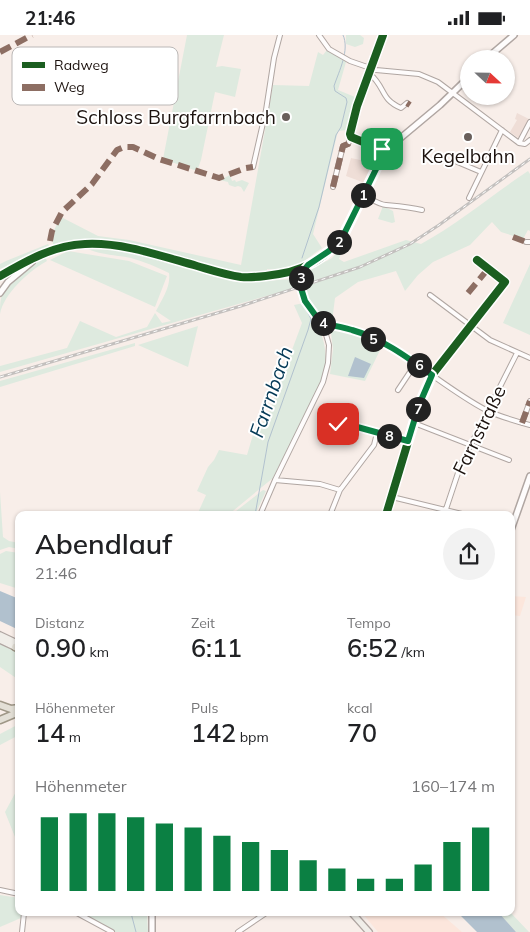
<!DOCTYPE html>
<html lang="de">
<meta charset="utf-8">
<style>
:root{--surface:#fff;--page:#f2f2f2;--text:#202124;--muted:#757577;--accent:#0b8043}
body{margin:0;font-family:Mulish,sans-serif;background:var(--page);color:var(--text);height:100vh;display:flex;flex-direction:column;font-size:19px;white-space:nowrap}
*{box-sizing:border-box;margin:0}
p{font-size:16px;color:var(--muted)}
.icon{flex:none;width:28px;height:28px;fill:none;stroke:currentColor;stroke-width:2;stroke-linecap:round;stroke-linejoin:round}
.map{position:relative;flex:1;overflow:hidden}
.sheet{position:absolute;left:15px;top:476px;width:500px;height:405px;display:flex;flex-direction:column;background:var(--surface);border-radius:10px;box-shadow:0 1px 4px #0004}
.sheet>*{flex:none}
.needle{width:32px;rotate:112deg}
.controls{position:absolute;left:460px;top:15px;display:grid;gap:10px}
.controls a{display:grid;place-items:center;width:55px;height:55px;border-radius:50%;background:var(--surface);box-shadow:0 1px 4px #0004;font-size:25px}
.pin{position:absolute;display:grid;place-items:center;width:42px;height:42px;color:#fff;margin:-21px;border-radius:10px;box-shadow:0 2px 8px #0006}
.km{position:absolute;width:25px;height:25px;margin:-12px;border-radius:50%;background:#222;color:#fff;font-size:14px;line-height:25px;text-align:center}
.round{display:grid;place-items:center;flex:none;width:52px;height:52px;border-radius:26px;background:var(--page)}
.head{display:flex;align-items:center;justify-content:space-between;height:85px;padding:0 20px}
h1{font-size:28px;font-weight:600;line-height:38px}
.figures{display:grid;grid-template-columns:repeat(3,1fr);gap:8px;height:85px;padding:5px 20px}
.figures div{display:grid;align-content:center}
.figures b{font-size:25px;font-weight:600}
.figures small{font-size:14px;font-weight:400}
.figures p{font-size:14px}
.chart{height:140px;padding:10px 20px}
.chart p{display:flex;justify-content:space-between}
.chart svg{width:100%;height:90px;margin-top:5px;stroke:var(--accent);stroke-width:6}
.status{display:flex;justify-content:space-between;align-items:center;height:35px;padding:0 25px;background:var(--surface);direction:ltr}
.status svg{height:14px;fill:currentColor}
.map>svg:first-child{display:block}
</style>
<div class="status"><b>21:46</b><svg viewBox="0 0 49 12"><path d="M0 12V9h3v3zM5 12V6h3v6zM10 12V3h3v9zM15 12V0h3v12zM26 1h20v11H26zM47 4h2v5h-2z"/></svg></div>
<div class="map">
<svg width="530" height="897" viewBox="0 0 530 897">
<rect width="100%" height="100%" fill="#f8eee9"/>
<!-- built -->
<path fill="#fce6dc" d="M511 561 526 562 520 581 511 580Z
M362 878H440L462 897H378Z"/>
<!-- education -->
<path fill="#efded7" d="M517 78 529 84 520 104 510 97 517 85 515 84Z
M351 123 374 128 365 148 346 141Z"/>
<!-- green -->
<path fill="#deeadf" d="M187 0H224L216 32 222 31 241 34 235 62 215 57 201 125 197 136 163 124Z
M346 0H360L364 3 363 9 355 12 346 9Z
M327 15 346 27 338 55 355 62 347 95 338 96 313 199 322 213C303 226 293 238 267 234V236L247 239 187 226 128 210 102 206H80L54 212C50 201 55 192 61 182L98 201 129 205 241 230 273 50 309 51 318 17 323 20Z
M528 136 530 139V196L528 195 523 204 501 197 492 187 470 210 433 227 418 240 405 256 396 236 358 247 335 263 332 287H326C315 277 295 250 308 236 314 229 325 228 332 223 338 217 343 207 348 201L339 224 344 227 406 205 421 209C459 188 492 160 528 136Z
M230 140 232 146 235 145 236 147 242 145 249 148 244 157 241 152 238 151 235 152 229 150 228 147 220 145Z
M383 171 393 176 395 187 392 188 378 184Z
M48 209 49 211 0 234V229L6 226Z
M91 211 126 216 236 246 252 247 293 244 296 245 298 252 0 337V331L67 313 80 286 116 302 147 292 155 278 162 288 171 286 156 276C162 264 171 252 169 238 157 232 145 227 131 223 117 220 101 220 88 214Z
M68 216 129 226 167 241 155 272 50 225Z
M45 222 47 226C29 236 4 258 0 279 0 274 0 268 1 263 9 245 28 231 45 222Z
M530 229V300L503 288Z
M304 268C320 293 331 311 323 342L273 443 228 480H197L206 460 197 456 208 432 214 425 219 415 247 420 255 393 266 385 302 288 294 270Z
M198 291 188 332 138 310Z
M334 295 353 298 382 311 365 346 330 339 333 314 331 298Z
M135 308V311L0 352V346Z
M263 455 266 456 255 480H231Z
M0 457 3 502 9 506 19 508V514L9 512 0 515Z
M6 516 19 518V554L0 548V519Z
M0 608 19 618V645L0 632Z
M19 689V700L0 710V699Z
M19 751V812L5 777Z
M0 860 19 863V878H21V883L0 892Z
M79 878H147L148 897H115Z
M499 878H511L529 897H516Z"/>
<!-- water -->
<path fill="#b1c1ce" d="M355 322 371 329 364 343 348 341Z
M0 556 19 564V595L0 586Z
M458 878H499L516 897H477Z"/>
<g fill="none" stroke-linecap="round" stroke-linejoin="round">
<!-- stream -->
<path stroke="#b1c1ce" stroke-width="1" d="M302 223 319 172 336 100 341 92 347 67 346 63 335 56 334 51C339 36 350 15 343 0
M255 480 268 407 308 295 311 284 293 247
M131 878 136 897"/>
<!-- minor casing -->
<g stroke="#b0a6a2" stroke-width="6">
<path id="minor" d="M319 0 329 14 350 26 376 35 419 39 438 47 519 108 525 109 530 105
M370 39C386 53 380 64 401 73L407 68
M364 54 383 0
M519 108 530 87
M378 112 385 116
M455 126 481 137
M253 132 266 75 274 23 280 0
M333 152 343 111 348 109 351 102
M363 160C370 163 379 170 386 170 397 171 410 172 422 175
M469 163 502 95
M526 207H530
M300 248 303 235 307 232
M430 260 490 305 530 323
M321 288C333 291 346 292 358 297 406 315 442 352 486 375 500 382 515 386 530 390
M398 355 416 328
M414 388 509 425
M522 388 530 366
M338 389 350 390 408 406
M275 445 320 449 340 455
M392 462 466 480
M446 474 461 429 517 318
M260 480 275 445 323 347 328 328 329 310 325 296 305 266 296 236
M330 480 340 455 374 410 377 398
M386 480 419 370 432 340 505 247 477 225
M0 855 19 859
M77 878 112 897
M22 897 24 878
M238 897 266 878"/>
</g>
<!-- tertiary casing -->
<g stroke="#b0a6a2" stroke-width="8">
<path id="tertiary" d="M486 24 514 0
M0 241 29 225 53 215 62 211 83 209H100L128 213 218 237 243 242 265 241 296 236 303 233 329 216 343 201 385 116 440 70 469 42
M0 258 8 247 32 227
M511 495 530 441
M152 897V878"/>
</g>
<!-- secondary casing -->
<g stroke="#b0a6a2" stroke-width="8">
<path id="secondary" d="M0 600 19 609
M0 605 19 614
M352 878 369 897"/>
</g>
<!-- primary casing -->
<g stroke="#9f9787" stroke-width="9">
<path id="primary" d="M15 612 19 614
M0 670 11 674 19 673
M0 685 19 677"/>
</g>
<!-- minor -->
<use href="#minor" stroke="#fefcfc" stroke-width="4"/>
<!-- tertiary -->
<use href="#tertiary" stroke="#fefcfc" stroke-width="5"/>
<!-- secondary -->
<use href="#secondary" stroke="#f0eee9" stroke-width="5.5"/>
<!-- primary -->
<use href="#primary" stroke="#e3dfd6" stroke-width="6"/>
<!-- rail casing -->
<g stroke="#c3c0be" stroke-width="3">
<path id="rail" d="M0 342 241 271 360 232 410 209 439 190 530 124"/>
</g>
<!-- rail -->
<use href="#rail" stroke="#fff" stroke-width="1" stroke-dasharray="4" stroke-linecap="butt"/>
<!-- quiet -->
<path stroke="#8d6e63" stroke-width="6" stroke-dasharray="12 6" stroke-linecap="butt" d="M0 17 32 0
M407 68 410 70
M333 152 343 111 348 109 351 102
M513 202 526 207
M50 206 52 196 62 177 92 149 117 115 124 112H133L159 124 216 142 219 143 246 133 253 132
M468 258 488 234
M522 388 530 366"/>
<!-- cycleway casing -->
<g stroke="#fff" stroke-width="11">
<path id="cycleway" d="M0 241C26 226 54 210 85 209 122 207 161 221 197 231 211 235 226 240 241 242 254 243 267 241 279 239 305 235 327 222 343 201L385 116 351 102 350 99 357 71 383 0
M386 480 419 370 432 340 505 247 477 225"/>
</g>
<!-- cycleway -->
<use href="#cycleway" stroke="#1b5e20" stroke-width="8"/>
</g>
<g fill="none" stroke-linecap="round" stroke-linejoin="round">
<!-- route casing -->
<g stroke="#fff" stroke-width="10">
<path id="route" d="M338 389 350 390 408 406 419 370 432 340C407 322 381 303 352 295 342 292 331 290 321 288L305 266 300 250 304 235 308 230 329 216 343 201 385 116 382 114"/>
</g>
<!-- route -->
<use href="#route" stroke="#0b8043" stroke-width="6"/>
</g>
<!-- markers -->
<g fill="#695f5b" stroke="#fff" stroke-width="2">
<circle cx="286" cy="82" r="5"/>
<circle cx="468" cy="102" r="5"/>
</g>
<g text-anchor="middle" stroke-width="4" stroke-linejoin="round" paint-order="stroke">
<!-- poi labels -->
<g font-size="19" fill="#1c120e" stroke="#fff" text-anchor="end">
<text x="276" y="89">Schloss Burgfarrnbach</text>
<text x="468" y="128" text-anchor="middle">Kegelbahn</text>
</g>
<!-- street labels -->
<g font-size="19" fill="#1c120e" stroke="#fff">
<text transform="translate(479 395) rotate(-64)" y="7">Farnstraße</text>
</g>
<!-- water labels -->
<g font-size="20" font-style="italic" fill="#043956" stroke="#fff">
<text transform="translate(271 357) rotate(-71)" y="7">Farrnbach</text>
</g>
</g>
<!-- legend -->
<rect x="12" y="12" width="166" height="58" rx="8" fill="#fff" stroke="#bbb8b7" stroke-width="1"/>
<rect x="22" y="27" width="23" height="6" fill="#1b5e20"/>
<rect x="22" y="49" width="23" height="7" fill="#8d6e63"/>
<g font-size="14" fill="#1c120e">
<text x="54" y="35">Radweg</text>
<text x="54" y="57">Weg</text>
</g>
</svg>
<div class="controls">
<a><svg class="needle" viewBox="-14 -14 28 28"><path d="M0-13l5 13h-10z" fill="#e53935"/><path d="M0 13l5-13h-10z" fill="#757577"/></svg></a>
</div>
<div class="pin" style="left:382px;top:114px;background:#1e9e55"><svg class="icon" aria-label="arrive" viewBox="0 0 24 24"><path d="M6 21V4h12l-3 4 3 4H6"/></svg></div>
<div class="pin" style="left:338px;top:389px;background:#d93025"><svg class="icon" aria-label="check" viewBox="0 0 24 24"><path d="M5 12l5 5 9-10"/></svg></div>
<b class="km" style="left:363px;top:160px">1</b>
<b class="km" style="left:339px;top:207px">2</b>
<b class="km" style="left:301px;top:243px">3</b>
<b class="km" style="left:323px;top:288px">4</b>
<b class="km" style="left:373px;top:304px">5</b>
<b class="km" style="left:419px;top:330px">6</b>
<b class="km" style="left:418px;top:374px">7</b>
<b class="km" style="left:389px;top:401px">8</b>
<section class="sheet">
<div class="head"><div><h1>Abendlauf</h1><p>21:46</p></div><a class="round"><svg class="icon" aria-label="share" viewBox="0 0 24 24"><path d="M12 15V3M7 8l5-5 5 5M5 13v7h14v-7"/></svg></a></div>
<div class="figures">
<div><p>Distanz</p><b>0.90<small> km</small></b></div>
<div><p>Zeit</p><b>6:11</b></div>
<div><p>Tempo</p><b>6:52<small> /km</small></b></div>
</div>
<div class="figures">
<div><p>Höhenmeter</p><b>14<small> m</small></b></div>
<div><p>Puls</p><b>142<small> bpm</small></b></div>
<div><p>kcal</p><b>70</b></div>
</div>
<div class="chart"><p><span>Höhenmeter</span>160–174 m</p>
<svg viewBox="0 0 160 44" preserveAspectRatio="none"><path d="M5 44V8M15 44V6M25 44V6M35 44V8M45 44V11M55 44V13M65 44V17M75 44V20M85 44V24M95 44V29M105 44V33M115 44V38M125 44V38M135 44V31M145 44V20M155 44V13"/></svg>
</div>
</section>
</div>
